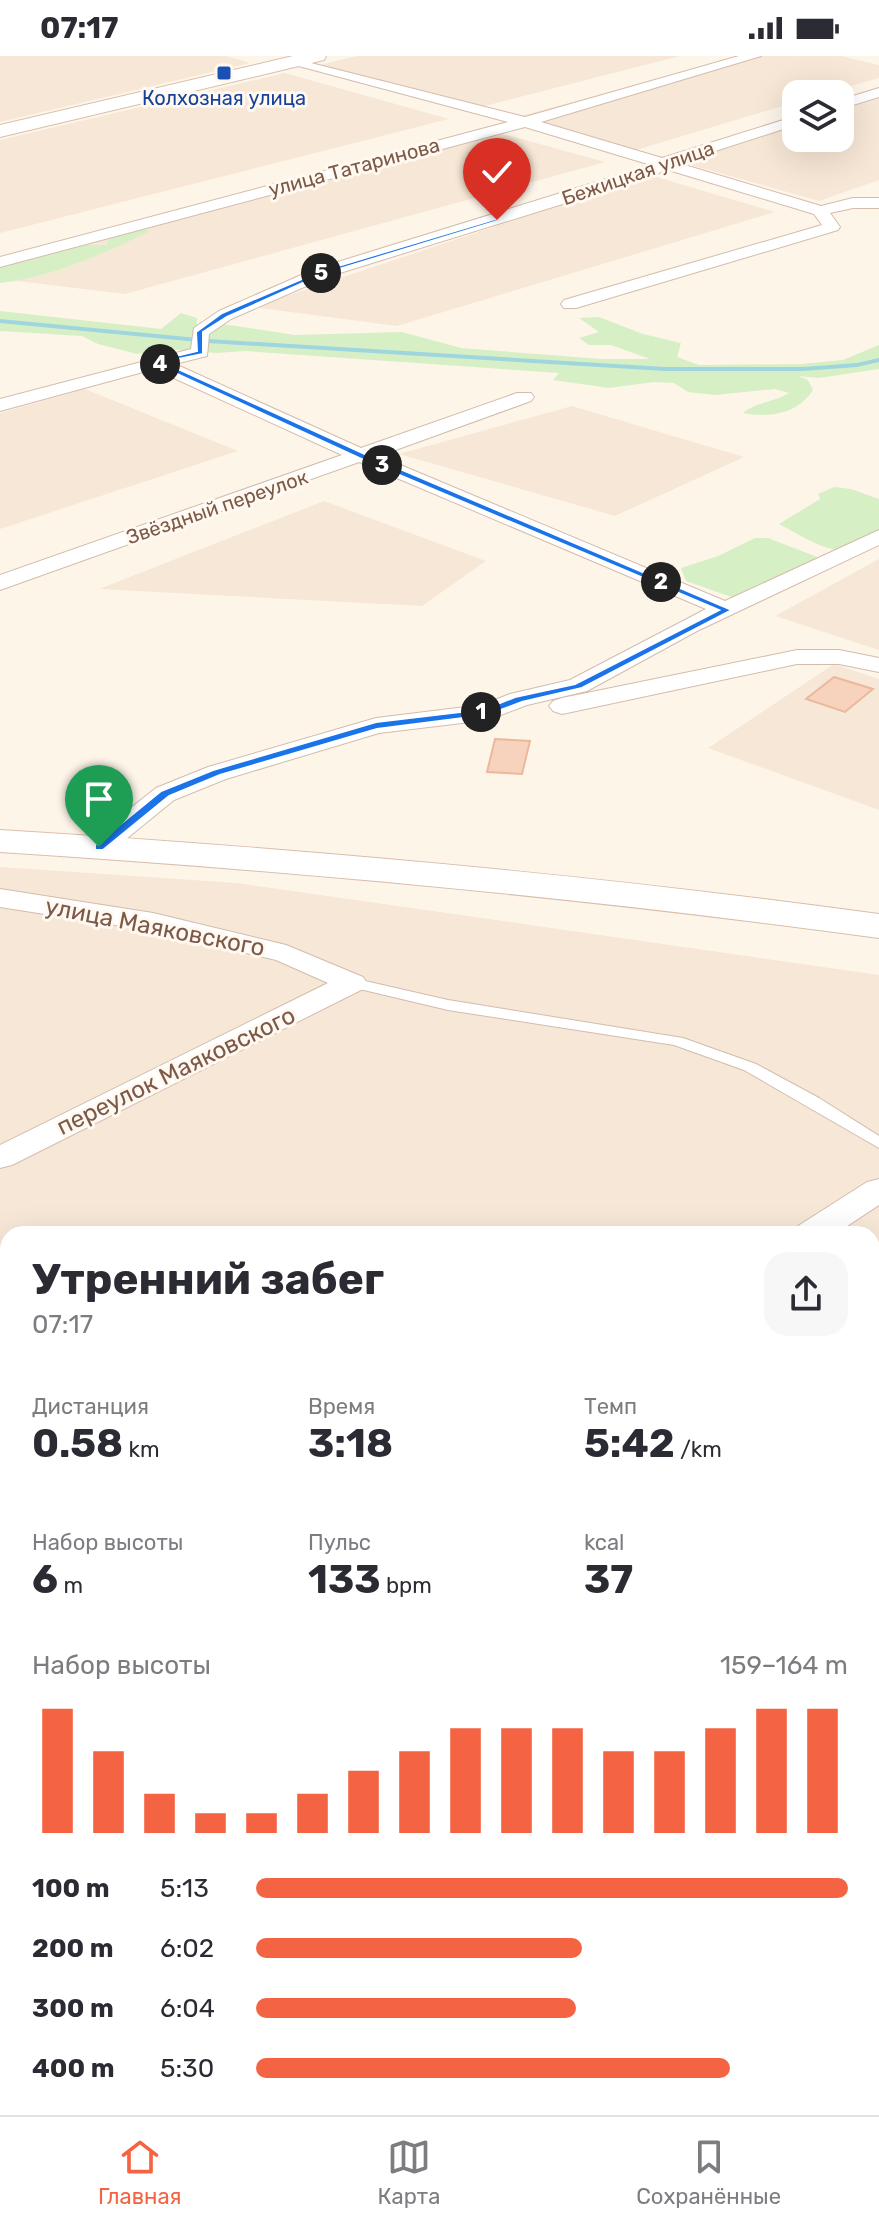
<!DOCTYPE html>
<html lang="ru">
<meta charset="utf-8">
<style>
:root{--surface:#fff;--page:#f7f7f7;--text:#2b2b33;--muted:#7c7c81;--line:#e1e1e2;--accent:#f46442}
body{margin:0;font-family:Rubik,sans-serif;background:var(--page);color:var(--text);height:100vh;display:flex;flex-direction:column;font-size:30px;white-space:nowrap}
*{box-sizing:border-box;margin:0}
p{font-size:26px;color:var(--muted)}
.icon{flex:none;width:44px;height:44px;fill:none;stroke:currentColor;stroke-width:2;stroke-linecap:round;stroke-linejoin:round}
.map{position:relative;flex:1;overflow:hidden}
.side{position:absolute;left:0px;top:1170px;width:880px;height:890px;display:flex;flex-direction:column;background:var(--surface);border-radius:24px 24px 0 0;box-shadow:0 8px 32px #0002}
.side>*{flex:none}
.controls{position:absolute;left:782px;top:24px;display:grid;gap:16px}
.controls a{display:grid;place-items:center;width:72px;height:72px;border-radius:16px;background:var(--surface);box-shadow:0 8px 32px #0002;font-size:40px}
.pin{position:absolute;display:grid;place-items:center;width:68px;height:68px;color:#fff;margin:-82px -34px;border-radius:50% 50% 50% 0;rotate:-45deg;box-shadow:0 0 8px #0007}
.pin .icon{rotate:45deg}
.km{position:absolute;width:40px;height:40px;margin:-20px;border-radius:50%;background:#222;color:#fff;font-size:22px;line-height:40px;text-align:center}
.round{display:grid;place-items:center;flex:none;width:84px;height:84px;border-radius:24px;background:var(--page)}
.overview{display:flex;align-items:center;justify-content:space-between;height:136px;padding:0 32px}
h1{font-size:44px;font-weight:700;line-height:60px}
.figures{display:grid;grid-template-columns:repeat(3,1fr);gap:12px;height:136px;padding:8px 32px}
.figures div{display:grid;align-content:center}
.figures b{font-size:40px;font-weight:700}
.figures small{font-size:22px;font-weight:400}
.figures p{font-size:22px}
.chart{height:224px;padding:16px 32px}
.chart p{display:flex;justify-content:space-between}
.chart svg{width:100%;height:144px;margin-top:8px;stroke:var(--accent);stroke-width:6}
ul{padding:0 32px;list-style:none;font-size:26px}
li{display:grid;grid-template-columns:128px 96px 1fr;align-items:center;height:60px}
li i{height:20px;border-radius:10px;background:var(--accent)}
.status{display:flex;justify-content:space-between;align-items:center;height:56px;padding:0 40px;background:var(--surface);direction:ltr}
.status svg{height:22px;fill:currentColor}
.tab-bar{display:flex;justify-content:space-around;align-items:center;height:112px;border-top:2px solid var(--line);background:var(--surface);font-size:22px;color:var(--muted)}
.tab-bar a{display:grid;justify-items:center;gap:4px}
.tab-bar .active{color:var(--accent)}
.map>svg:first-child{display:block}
</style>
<div class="status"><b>07:17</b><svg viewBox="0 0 49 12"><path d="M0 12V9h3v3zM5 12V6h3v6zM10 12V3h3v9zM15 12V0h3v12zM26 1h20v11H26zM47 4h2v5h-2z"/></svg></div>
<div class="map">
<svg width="879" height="2059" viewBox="0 0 879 2059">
<rect width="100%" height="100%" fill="#fef5e9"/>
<!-- residential -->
<path fill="#f7e7d6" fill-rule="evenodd" d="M0 0H226L250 7 0 66Z
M357 0H680L481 51 320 9Z
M745 0H841L879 9V22L824 38H796V46L636 94 513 62Z
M285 17 449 63 0 177V84Z
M879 42V124L819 145 673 104 796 67V82H840V54Z
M485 73 605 106 125 238 0 223V207Z
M650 119 775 156 397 270 253 251Z
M85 333 238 395 0 473V357Z
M572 350 744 401 615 460 399 398Z
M324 445 486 505 422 550 99 533Z
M879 503V594L775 560Z
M834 608 879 623V754L708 692Z
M0 811 237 827 879 919V2059H0ZM8 1178H872V2052H8Z"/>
<!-- green -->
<path fill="#d7efc5" d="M145 172 148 176C102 199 50 221 0 227V212L86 189H107L109 183Z
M0 255 161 273 181 257 197 262V270L222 268 295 279 402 276 461 292 601 303H650L611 289H589L579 282 599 276 579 262 599 261 643 278 681 287 677 301 699 309 801 308 843 304 879 289V313L819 322 798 320 808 324 813 334C798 358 769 362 743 357 755 346 775 346 789 337L775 333 715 339 688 336 674 327 654 326 609 332 553 324 559 317 245 295 217 297 165 293 137 298 98 288 82 280 0 275Z
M834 431 851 433 879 443V486C844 509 811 485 779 468L820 443 818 438Z
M755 482H768L825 504 737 543 686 525 681 512 718 500Z"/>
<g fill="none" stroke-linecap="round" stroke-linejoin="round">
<!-- stream -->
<path fill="#9fd6de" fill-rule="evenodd" d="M0 263 208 283 665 311H803L857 307 879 302V306L857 311 803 315H665L208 287 0 267Z"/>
</g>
<!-- building -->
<path fill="#f7d2bd" stroke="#ebb89c" stroke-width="2" d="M834 621 873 633 845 656 806 643Z
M495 683 530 685 522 718 487 716Z"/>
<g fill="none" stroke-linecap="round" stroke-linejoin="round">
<!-- service casing -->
<g stroke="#d3bcac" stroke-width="2">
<path id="service" d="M352 922 448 944 683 982 756 1008 819 1042 879 1080V1092L744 1014 674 989 448 954 347 930 344 927 347 924Z"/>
</g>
<!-- minor casing -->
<g stroke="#d3bcac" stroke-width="2">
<path id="minor" d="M739 0H761L541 66 662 102 796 60V69L678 107 821 150 853 142H879V152H853L830 157 840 171 838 174 576 252H564L561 248 564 244 822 169 814 158 665 113 656 119 327 221 231 263 209 278 207 300 175 308 361 392 517 337H531L534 341 531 345 379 400 725 545 879 474V489L697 575 587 635 527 649 487 664 379 677 226 723 174 744 109 797 99 799 89 797 85 791 89 785 156 732 208 711 376 662 482 649 510 638 570 624 706 553 359 406 0 534V519L342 399 154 313 0 355V343L191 293 194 272 219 255 315 213 651 109 525 71 0 211V201L508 66 291 8V2L525 61Z
M879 32V41L840 53V44Z
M797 594H839L879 602V616L839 608H797L562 658 553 655 549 650 553 645 562 642Z
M0 833 153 857 286 889 363 921 367 927 363 933 12 1109 0 1112V1089L328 927 276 904 153 875 0 851Z
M879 1123V1149L835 1178H793L798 1170 867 1126Z
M8 1669V1707L0 1710V1672Z
M879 2001V2051L873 2053 870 2059H816L819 2052H872V2003Z"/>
</g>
<!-- secondary casing -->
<g stroke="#d9beab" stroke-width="2">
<path id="secondary" d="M293 0H326L324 4 0 81V69Z
M0 774C294 792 587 818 879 858V882C587 842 294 815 0 796Z"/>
</g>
<!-- service -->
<use href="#service" fill="#fff" fill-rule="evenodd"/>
<!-- minor -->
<use href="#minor" fill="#fff" fill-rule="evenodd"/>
<!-- secondary -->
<use href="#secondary" fill="#fff" fill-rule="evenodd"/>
</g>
<!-- route -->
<path fill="#1a73e8" stroke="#fff" stroke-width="2" d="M495 163 501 164 323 218 227 261 203 276V298L163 306 365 398 732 554 582 632 522 646 487 659 377 673 220 719 169 740 103 794H95V789L161 735 213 714 376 666 485 653 515 641 575 628 719 554 359 402 151 306 197 295 196 276 222 257 318 216Z"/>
<!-- markers -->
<rect fill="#1a4fb4" stroke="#fff9f1" stroke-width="3" x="216" y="9" width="16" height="16" rx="4"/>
<g text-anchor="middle" stroke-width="6" stroke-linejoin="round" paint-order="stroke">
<!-- far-transit labels -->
<g font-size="20" fill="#164399" stroke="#fff9f1">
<text x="224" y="49">Колхозная улица</text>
</g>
<!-- far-street labels -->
<g font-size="20" fill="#7d5948" stroke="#fff9f1">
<text transform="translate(354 111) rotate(-15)" y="7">улица Татаринова</text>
<text transform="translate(638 117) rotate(-19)" y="7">Бежицкая улица</text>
<text transform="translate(217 451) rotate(-19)" y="7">Звёздный переулок</text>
</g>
<!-- street labels -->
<g font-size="24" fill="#7d5948" stroke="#fff9f1">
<text transform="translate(155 871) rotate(11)" y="8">улица Маяковского</text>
<text transform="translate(176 1015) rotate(-26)" y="8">переулок Маяковского</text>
</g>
</g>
</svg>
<div class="controls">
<a><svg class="icon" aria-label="layers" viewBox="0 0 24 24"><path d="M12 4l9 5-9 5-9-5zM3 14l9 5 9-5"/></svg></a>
</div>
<div class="pin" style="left:99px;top:791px;background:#1e9e55"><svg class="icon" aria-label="arrive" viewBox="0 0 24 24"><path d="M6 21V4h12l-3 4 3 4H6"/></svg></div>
<div class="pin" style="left:497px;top:164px;background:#d93025"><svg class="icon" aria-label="check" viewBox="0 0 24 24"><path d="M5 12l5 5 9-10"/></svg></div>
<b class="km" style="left:481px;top:656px">1</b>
<b class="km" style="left:661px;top:526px">2</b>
<b class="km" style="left:382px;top:409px">3</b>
<b class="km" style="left:160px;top:308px">4</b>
<b class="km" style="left:321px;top:217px">5</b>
<section class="side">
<div class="overview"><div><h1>Утренний забег</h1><p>07:17</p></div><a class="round"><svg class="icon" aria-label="share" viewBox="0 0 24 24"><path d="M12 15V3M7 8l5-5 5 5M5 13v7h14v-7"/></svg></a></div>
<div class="figures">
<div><p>Дистанция</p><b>0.58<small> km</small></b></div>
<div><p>Время</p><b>3:18</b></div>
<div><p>Темп</p><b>5:42<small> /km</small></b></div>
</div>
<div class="figures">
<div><p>Набор высоты</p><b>6<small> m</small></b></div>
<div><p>Пульс</p><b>133<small> bpm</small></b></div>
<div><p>kcal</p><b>37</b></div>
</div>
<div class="chart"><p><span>Набор высоты</span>159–164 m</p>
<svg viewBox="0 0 160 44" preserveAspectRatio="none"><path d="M5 44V6M15 44V19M25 44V32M35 44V38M45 44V38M55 44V32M65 44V25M75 44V19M85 44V12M95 44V12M105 44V12M115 44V19M125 44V19M135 44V12M145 44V6M155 44V6"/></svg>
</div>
<ul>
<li><b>100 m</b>5:13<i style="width:100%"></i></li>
<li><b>200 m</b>6:02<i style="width:55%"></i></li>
<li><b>300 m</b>6:04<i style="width:54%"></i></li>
<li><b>400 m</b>5:30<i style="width:80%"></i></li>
</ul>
</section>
</div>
<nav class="tab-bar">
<a class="active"><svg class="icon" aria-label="home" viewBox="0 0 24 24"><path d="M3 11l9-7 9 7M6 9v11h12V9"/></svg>Главная</a>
<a><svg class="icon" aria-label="map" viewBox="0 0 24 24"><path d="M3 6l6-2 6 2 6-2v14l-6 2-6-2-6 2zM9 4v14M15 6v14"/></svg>Карта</a>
<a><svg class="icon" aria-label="saved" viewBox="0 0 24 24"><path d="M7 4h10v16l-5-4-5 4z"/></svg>Сохранённые</a>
</nav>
